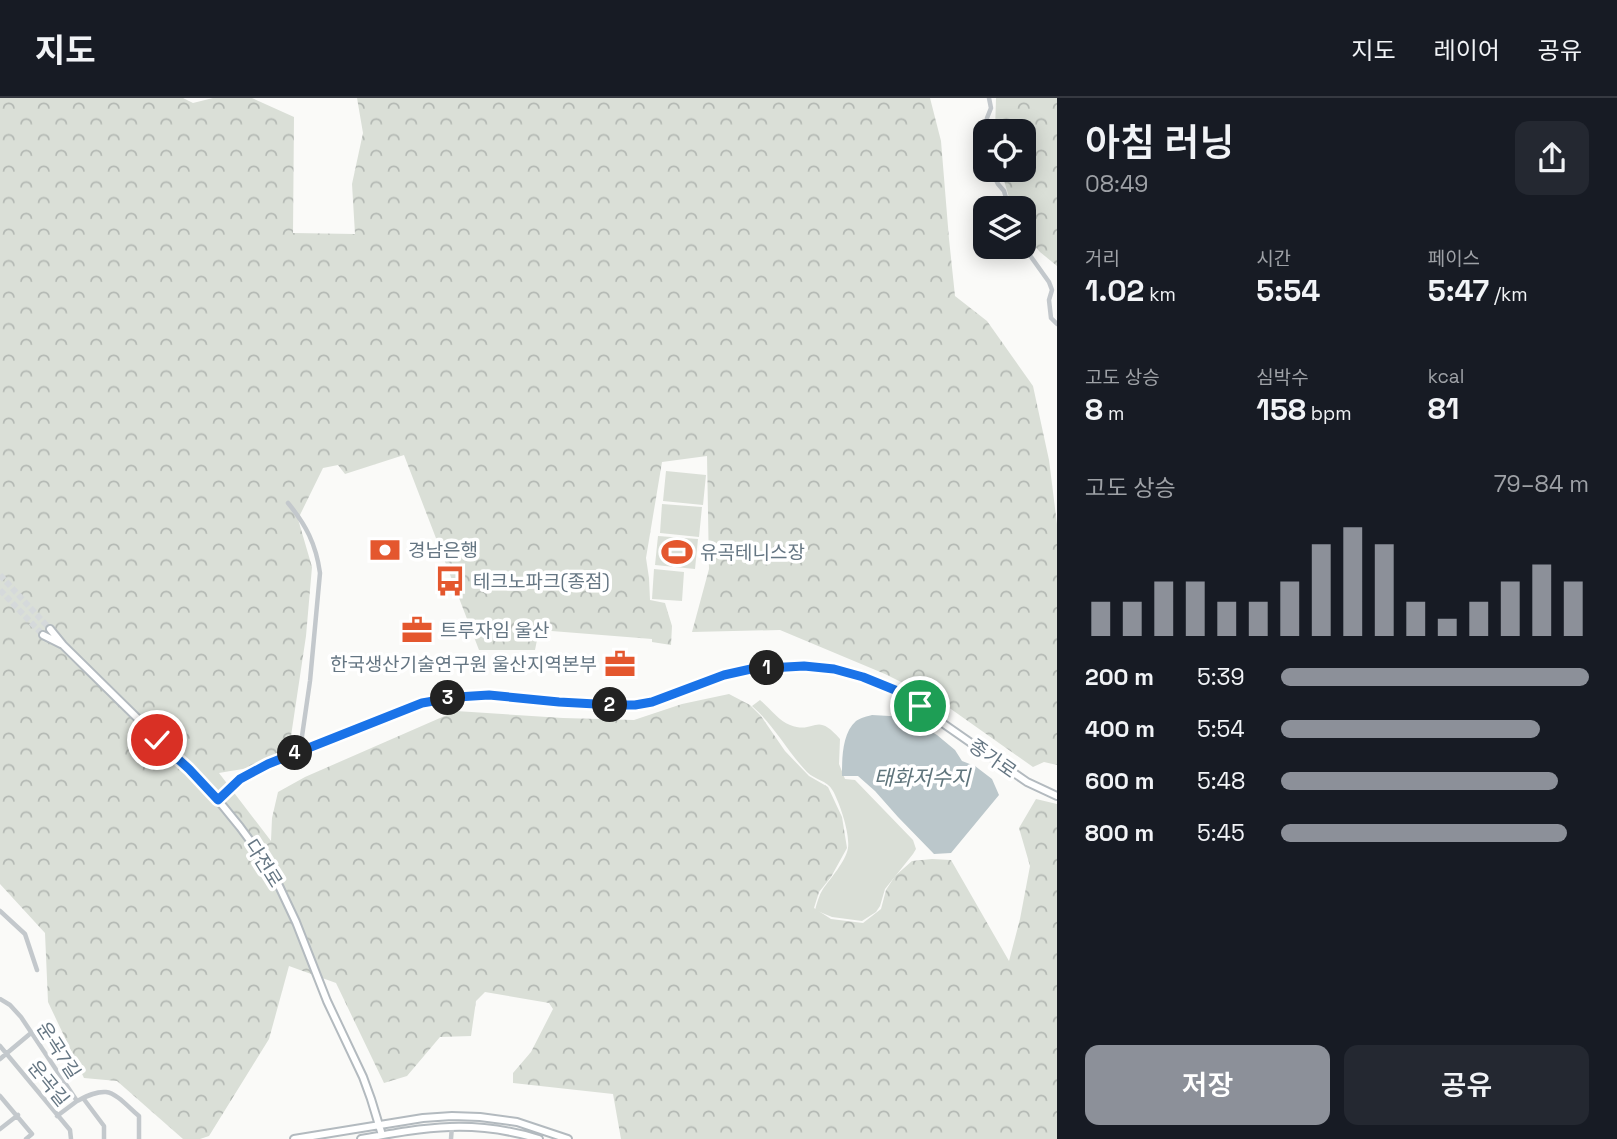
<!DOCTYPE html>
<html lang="ko">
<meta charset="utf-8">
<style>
:root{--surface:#171b24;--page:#242831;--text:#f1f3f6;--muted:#9ea1a6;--line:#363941;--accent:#8c9099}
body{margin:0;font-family:"Space Grotesk","Noto Sans KR",sans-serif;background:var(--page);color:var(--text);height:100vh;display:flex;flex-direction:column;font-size:26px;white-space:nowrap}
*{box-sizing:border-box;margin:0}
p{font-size:23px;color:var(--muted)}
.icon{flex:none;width:38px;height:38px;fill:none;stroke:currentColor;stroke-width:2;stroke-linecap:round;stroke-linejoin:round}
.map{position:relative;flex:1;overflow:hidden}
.details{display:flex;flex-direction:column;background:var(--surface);width:560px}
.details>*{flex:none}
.fabs{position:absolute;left:973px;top:21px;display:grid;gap:14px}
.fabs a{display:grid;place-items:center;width:63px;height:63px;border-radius:14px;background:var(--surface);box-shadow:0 4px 18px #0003;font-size:35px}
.pin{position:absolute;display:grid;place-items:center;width:60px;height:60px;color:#fff;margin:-30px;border:4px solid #fff;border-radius:50%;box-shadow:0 2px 7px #0007}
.km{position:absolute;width:35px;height:35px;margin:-18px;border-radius:50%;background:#222;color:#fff;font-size:19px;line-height:35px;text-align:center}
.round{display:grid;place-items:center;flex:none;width:74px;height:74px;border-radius:14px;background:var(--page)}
.headline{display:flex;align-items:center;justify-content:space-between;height:119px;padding:0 28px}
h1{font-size:38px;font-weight:600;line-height:52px}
.metrics{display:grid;grid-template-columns:repeat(3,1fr);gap:10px;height:119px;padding:7px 28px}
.metrics div{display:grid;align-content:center}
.metrics b{font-size:30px;font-weight:600}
.metrics small{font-size:19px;font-weight:400}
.metrics p{font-size:19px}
.chart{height:196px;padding:14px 28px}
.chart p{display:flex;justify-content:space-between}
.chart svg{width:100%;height:126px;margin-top:7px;stroke:var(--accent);stroke-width:6}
.action{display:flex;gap:14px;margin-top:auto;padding:14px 28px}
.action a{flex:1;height:80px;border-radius:14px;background:var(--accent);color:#fff;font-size:28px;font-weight:600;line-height:80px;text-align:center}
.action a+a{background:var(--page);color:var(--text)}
ul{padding:0 28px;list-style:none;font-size:23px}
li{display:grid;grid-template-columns:112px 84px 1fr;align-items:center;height:52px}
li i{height:18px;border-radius:9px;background:var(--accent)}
header{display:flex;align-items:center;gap:42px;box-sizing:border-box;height:98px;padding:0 35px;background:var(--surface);border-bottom:2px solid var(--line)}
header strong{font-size:33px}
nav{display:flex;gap:38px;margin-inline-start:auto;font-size:24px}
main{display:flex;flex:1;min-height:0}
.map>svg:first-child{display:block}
</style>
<header>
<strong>지도</strong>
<nav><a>지도</a><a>레이어</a><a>공유</a></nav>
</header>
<main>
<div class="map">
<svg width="1057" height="1041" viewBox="0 0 1057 1041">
<defs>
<pattern id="forest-crowns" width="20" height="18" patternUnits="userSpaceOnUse" patternTransform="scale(1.75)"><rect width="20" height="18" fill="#dadfd7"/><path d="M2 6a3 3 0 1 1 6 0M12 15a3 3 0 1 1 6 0" fill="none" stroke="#b4b9b4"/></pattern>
</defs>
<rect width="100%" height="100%" fill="#fafaf8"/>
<!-- forest -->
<path fill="url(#forest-crowns)" d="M0 0H183L193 5 213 0H252L294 19 293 135 355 136 352 86 363 35 357 0H930L941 43 949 141 955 198 987 223 1033 288 1049 362 1057 426V667L1044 664 1033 669 941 604 885 576 780 532 692 534 709 471 707 358 662 364 646 460 649 480 650 502 665 505 672 528 671 547 652 544V541L539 532 535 552H479L404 357 345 376 338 367 323 370 298 421 312 469 306 538 291 638C275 668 250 670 219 675L271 743 272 720 278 694 305 679 456 613 563 620 634 622 682 606 729 596 750 607 761 618 785 653 809 678 828 689 842 719 847 750 831 779 819 794 814 810 831 821 863 825 881 811 886 792 895 778 912 763 932 761 951 762 1009 863 1020 821 1030 768 1019 730 1036 701 1057 706V1041H621L613 996 513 985V975L531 954 553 911 549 905 485 894 476 903 471 938 440 939 407 978 384 985 336 885 289 868 269 941 209 1038 200 1041H183L117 983 84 980 48 904 45 835 0 786Z
M996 0H1057V168L1040 154 1024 136V110H1012L1001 72H1024V33H995Z"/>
<!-- green -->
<path fill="#dadfd7" d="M666 373 706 377 703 407 663 403Z
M662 406 702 409 699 439 660 435Z
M658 438 698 441 695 471 655 467Z
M654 471 684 474 682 503 652 501Z
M760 602C770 610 779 623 790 627 816 637 815 612 840 641L839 666 845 681 855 682 913 742 916 751 913 756 885 791 880 808 876 814 862 823 832 819 815 812C817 805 819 797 823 791 830 781 846 763 848 750 850 735 840 706 833 693 827 682 815 682 807 674 787 653 774 627 752 608Z"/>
<!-- water -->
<path fill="#bbc7cb" d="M872 617 907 619 937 637 955 652 962 663 975 668 992 681 999 697 951 755 934 756 898 719 875 693 858 678H842C842 661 842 635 856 623 860 620 868 618 872 617Z"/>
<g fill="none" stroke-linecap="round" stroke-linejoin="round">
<!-- secondary-tunnel -->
<path stroke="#d5d9db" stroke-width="6" stroke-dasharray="6 3" stroke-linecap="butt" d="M0 477 50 531
M0 492 43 537"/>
<!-- secondary casing -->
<g stroke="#b3babf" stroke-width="10">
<path id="secondary" d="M50 531 63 547 189 671 218 702 240 729 271 771 296 824 327 903 363 979 371 1001 382 1037
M43 537 61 546
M218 702 240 681 268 666 422 605 476 597 559 604 614 607H635L652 604 724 577 751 571 804 568 834 571 849 575 895 592 1027 684 1057 698
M294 1041 423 1020 452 1018 480 1019 517 1024 568 1041
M361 1041C427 1029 473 1021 539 1041"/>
</g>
<!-- street -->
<path stroke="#c3c8cc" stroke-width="4.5" d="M986 33 987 20 991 10 989 0
M985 40V60
M991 72 998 86 1004 93 1009 110
M1024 149 1049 184 1052 192 1049 202 1051 220 1057 226
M288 405C306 427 316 446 320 475L310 583 300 652
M0 813 25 836 37 872
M0 901 10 907 21 919 77 1003 57 1018
M0 948 70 1032 71 1041
M0 961 31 935
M0 998 32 1036 26 1041
M83 1000 104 1028V1041
M77 1003C85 999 96 993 106 994 117 995 130 1011 139 1018V1041
M0 1031 18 1017
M451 1041 452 1028"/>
<!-- secondary -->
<use href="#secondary" stroke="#fff" stroke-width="6"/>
</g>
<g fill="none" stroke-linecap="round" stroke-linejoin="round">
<!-- route casing -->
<g stroke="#fff" stroke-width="14">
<path id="route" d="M157 642 189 671 218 702 240 681 268 666 422 605 457 599 489 597 559 604 614 607H635L652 604 724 577 751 571 804 568 834 571 863 579 895 592 920 608"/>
</g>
<!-- route -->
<use href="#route" stroke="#1a73e8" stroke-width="9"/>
</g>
<!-- icons -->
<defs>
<g id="bank-bare" transform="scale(2.415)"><path d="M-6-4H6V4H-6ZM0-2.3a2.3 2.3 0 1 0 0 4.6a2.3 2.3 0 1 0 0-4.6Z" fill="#e4572e" stroke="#fff" stroke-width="2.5" paint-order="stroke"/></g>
<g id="stadium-bare" transform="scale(2.415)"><path d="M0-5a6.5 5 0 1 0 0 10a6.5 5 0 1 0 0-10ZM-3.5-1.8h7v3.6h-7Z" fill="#e4572e" stroke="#fff" stroke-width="2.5" paint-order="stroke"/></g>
<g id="bus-bare" transform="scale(2.415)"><path d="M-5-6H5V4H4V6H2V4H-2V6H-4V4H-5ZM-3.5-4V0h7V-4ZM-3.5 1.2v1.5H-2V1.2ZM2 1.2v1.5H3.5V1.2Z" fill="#e4572e" stroke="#fff" stroke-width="2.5" paint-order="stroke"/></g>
<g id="office-bare" transform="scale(2.415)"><path d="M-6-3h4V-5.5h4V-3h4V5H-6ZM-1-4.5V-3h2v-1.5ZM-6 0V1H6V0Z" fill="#e4572e" stroke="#fff" stroke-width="2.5" paint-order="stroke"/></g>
</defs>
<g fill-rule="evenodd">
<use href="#bank-bare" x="385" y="452"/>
<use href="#stadium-bare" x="677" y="454"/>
<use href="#bus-bare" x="450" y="483"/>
<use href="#office-bare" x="417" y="532"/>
<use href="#office-bare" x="620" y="566"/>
</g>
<g text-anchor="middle" stroke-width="7" stroke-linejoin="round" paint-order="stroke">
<!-- poi labels -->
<g font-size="19" fill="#657683" stroke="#fff" text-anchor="start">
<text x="408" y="459">경남은행</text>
<text x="700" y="461">유곡테니스장</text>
<text x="473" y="490">테크노파크(종점)</text>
<text x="440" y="539">트루자임 울산</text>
<text x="597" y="573" text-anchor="end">한국생산기술연구원 울산지역본부</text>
</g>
<!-- street labels -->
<g font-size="19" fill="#657683" stroke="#fff">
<text transform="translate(993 660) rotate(35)" y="7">종가로</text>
<text transform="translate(264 765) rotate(58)" y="7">다전로</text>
<text transform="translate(59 952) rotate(57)" y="7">운곡7길</text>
<text transform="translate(49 985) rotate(51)" y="7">운곡길</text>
</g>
<!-- water labels -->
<g font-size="21" font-style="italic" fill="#60757c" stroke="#fff">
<text x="922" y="687">태화저수지</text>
</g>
</g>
</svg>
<div class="fabs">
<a><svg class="icon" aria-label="locate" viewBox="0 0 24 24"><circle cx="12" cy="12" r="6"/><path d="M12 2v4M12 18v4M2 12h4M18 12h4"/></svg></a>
<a><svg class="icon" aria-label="layers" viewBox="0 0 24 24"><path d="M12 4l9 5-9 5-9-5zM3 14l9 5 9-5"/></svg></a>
</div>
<div class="pin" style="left:920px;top:608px;background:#1e9e55"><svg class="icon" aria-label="arrive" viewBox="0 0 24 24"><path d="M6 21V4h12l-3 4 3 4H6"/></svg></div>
<div class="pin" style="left:157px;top:642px;background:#d93025"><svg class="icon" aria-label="check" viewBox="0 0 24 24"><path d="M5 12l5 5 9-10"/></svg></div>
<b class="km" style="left:767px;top:570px">1</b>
<b class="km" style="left:610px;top:607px">2</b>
<b class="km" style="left:448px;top:600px">3</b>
<b class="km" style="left:295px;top:655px">4</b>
</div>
<section class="details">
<div class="headline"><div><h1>아침 러닝</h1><p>08:49</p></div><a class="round"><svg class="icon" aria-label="share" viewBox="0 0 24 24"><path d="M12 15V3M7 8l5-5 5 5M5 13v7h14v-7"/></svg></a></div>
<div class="metrics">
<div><p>거리</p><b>1.02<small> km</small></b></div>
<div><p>시간</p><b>5:54</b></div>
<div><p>페이스</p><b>5:47<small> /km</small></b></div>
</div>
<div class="metrics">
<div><p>고도 상승</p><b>8<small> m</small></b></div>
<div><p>심박수</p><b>158<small> bpm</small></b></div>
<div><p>kcal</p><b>81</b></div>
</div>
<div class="chart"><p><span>고도 상승</span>79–84 m</p>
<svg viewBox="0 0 160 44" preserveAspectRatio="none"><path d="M5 44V32M15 44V32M25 44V25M35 44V25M45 44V32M55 44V32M65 44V25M75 44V12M85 44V6M95 44V12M105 44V32M115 44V38M125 44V32M135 44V25M145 44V19M155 44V25"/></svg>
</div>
<ul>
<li><b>200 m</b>5:39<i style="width:100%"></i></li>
<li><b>400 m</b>5:54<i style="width:84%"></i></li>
<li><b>600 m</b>5:48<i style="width:90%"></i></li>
<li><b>800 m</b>5:45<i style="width:93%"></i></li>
</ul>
<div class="action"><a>저장</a><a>공유</a></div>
</section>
</main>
